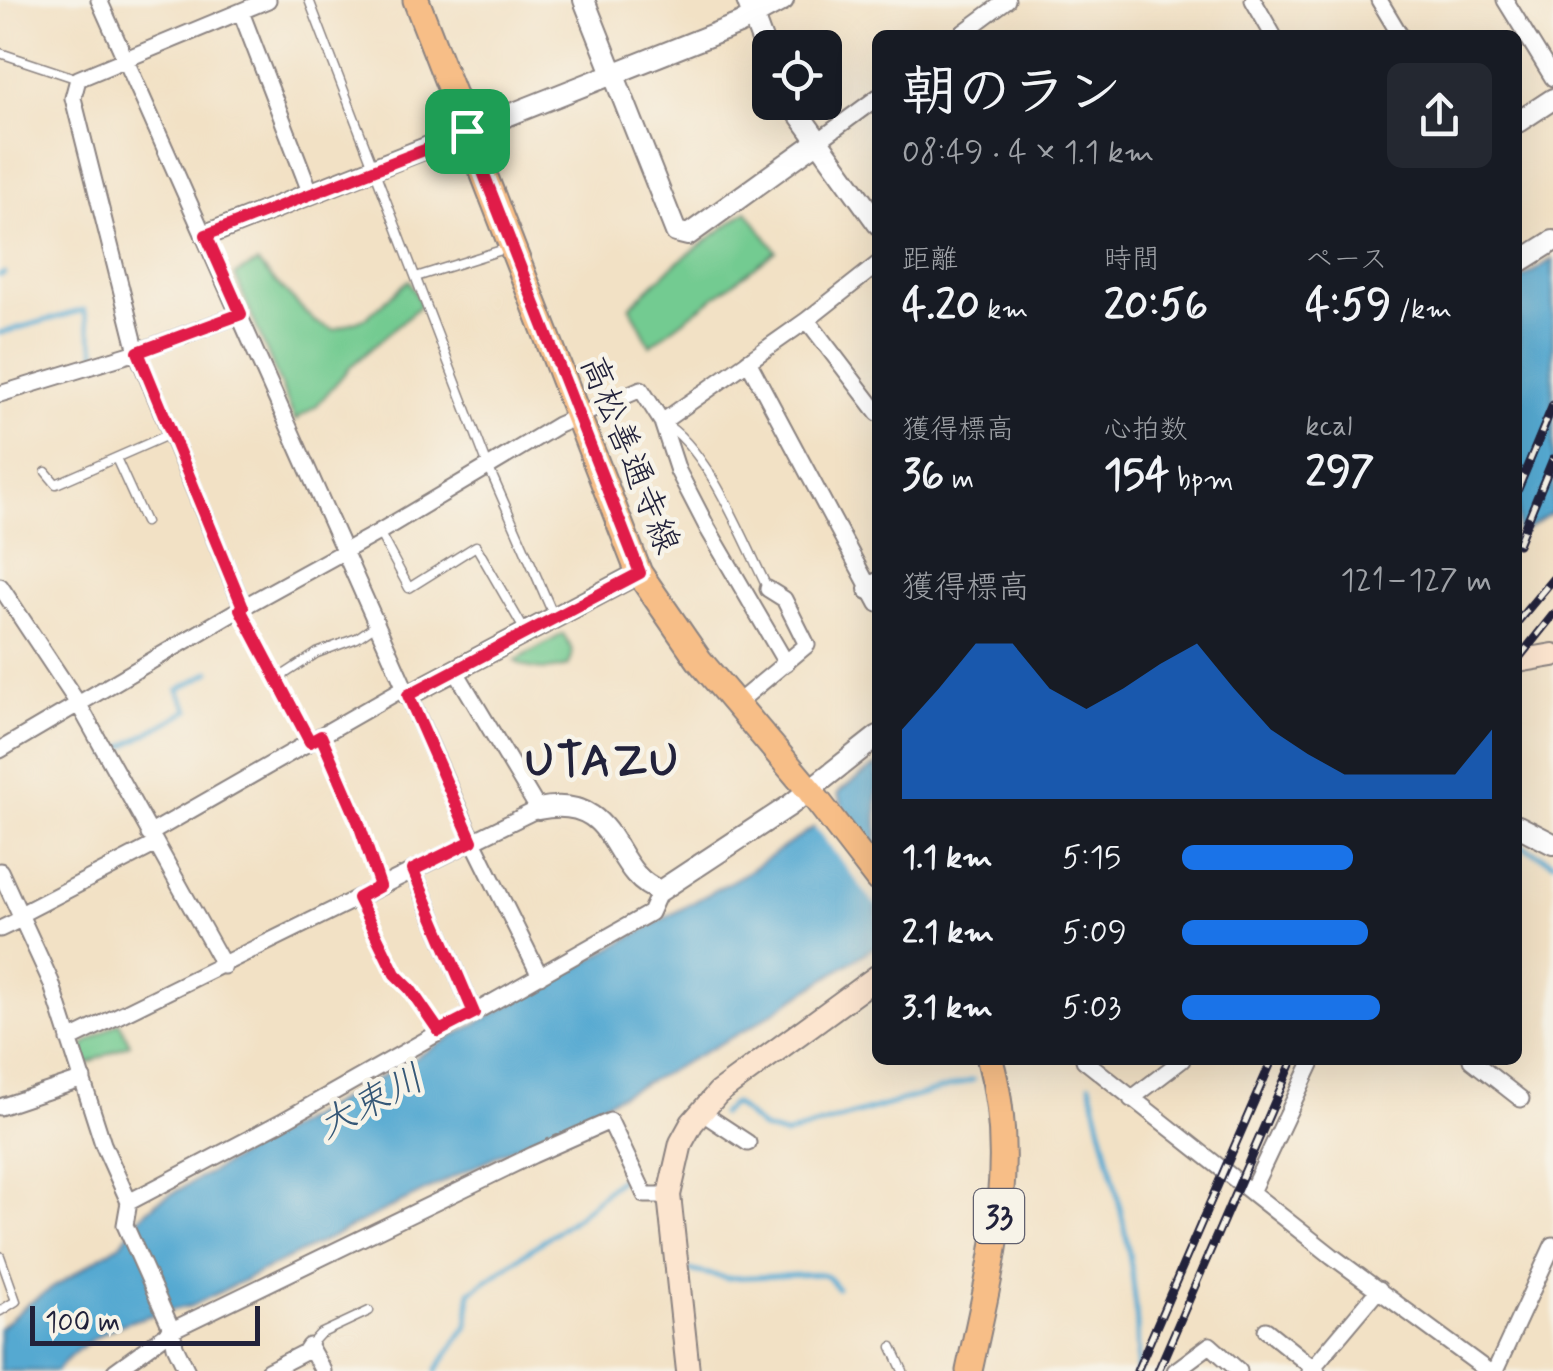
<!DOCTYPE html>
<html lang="ja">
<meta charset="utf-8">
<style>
:root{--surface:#171b24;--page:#242831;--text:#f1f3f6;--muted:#9ea1a6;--accent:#1a73e8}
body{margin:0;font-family:Mynerve,"Klee One",sans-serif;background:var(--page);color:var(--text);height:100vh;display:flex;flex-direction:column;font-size:38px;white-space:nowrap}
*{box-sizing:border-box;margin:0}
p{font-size:32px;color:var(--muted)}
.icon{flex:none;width:55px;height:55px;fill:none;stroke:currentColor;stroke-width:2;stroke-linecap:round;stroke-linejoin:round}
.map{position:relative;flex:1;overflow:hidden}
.panel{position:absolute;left:872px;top:30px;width:650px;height:1035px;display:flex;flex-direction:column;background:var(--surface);border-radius:15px;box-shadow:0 10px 40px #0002}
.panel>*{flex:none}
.buttons{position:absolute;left:752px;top:30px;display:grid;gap:20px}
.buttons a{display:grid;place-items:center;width:90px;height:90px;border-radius:15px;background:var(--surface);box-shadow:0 10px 40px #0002;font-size:50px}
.scale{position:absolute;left:30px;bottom:25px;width:230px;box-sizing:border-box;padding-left:10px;border:5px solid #22223b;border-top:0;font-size:28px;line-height:35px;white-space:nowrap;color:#22223b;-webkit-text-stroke:8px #f7f3e8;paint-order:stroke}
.pin{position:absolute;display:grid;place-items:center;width:85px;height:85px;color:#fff;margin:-42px;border-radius:20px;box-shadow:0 5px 15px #0006}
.round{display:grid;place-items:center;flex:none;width:105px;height:105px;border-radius:15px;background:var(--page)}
.summary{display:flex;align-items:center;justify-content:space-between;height:170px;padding:0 30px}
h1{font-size:55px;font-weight:800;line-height:75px}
.metrics{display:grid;grid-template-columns:repeat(3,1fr);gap:15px;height:170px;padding:10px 30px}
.metrics div{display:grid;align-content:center}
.metrics b{font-size:42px;font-weight:800}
.metrics small{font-size:28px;font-weight:400}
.metrics p{font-size:28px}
.chart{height:280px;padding:20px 30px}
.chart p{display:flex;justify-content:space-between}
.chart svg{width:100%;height:180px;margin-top:10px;fill:var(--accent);opacity:.7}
ul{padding:0 30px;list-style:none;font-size:32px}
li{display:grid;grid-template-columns:160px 120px 1fr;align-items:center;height:75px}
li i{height:25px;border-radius:12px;background:var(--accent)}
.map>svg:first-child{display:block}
</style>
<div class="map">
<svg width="1553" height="1371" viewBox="0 0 1553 1371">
<rect width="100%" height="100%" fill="#f7f3e8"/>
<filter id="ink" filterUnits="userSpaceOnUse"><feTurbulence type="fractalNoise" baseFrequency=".01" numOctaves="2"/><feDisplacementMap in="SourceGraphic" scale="20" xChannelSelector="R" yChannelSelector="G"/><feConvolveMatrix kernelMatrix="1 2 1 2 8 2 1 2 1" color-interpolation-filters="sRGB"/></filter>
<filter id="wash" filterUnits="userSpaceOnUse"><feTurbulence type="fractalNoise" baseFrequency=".0048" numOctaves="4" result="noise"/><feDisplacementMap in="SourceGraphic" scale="40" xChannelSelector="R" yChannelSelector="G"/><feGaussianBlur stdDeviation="2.25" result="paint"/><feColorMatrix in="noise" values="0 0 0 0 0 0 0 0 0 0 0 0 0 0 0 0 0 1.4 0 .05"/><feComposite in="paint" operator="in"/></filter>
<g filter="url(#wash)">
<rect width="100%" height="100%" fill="#f2e1c5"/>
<!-- green -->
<path fill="#73cb91" stroke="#4a7666" stroke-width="2.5" d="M747 211 776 251 650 345 630 306 675 264Z
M257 263 315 322 334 330 367 317 409 280 421 305 351 366 317 405 295 420 235 275Z
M563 634C571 646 576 653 568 666 550 671 530 672 515 661Z
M119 1022 130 1044 85 1065 82 1055 85 1044Z"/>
<!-- water -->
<path fill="#55a9d1" stroke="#3c6686" stroke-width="2.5" d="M1553 259V512L1518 534V281Z
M877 765V945L749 1028 667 1072 191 1306C137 1317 94 1327 56 1371H0V1328L28 1304 122 1243 139 1218 157 1202 744 874 814 827 842 803 838 794 841 790Z"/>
<!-- pier -->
<path fill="#f2e1c5" d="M840 803 877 853V907L813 825Z"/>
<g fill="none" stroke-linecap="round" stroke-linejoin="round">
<!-- stream -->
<path stroke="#55a9d1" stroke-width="5" d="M0 275 4 273
M0 333 84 310 97 356
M109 755 189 710 178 690 210 672
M1518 844 1553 862
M1090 1084C1113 1177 1142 1274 1137 1371
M721 1114 733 1103 763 1129 784 1135 973 1080
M689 1270 727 1278 819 1274 828 1277 837 1288
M436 1371 468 1324 470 1292 578 1216 623 1176"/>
</g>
</g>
<g filter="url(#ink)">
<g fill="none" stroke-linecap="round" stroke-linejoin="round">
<!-- service casing -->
<g stroke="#8a8280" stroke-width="11">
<path id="service" d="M309 0 488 466 553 614
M0 53 78 79
M416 277 508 248
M662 422C708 447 744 542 768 589
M116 458 145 522
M46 472 56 484 170 434
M379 532 409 588 476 546 525 631
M240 609 311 742
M277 679 317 653 357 638 376 625
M321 736 358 821 379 885
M358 898 395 974 410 989 439 1031
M0 1256 16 1301 0 1311
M309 1346 320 1334 369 1311
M892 1347 903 1371"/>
</g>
<!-- minor casing -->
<g stroke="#8a8280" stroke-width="19">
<path id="minor" d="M99 0 473 841 540 976
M1253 0 1273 35
M1379 0 1400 35
M1505 0 1553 78
M241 12 311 194
M960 35 1007 0
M817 142 878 97
M807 320 878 413
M748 361 878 604
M0 394 137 352 241 314
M662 422 807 320 878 264
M0 586 79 705 224 966
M243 607 137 352 73 98 78 79 268 0
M736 704 807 645 784 599 768 589
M0 750 243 607 379 532 558 425 641 389 662 422 678 471 708 529 786 663
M149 834 404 688
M413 870 474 1013
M0 871 51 982 103 1144 129 1202 125 1225 172 1330 175 1346 187 1371
M19 915 156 844
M0 929 21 919
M69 1040 538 809 455 670
M1084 1060 1332 1256 1488 1371
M1471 1060 1521 1099
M1131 1099 1182 1060
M0 1107 83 1079
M701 1112 748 1143
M1251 1192 1313 1060
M129 1202 281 1122 650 913 660 891
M1266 1330 1317 1371
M115 1371 172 1330 533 1155 610 1121 645 1195H669
M268 1371 305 1352 309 1346 323 1371
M1175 1371 1210 1345 1239 1371
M1310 1371 1379 1289
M1495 1371 1553 1245"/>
</g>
<!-- tertiary casing -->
<g stroke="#8a8280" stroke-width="24">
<path id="tertiary" d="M584 0 676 232 688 235 817 142
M747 0 770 62
M790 102 878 224
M1518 122 1553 99
M206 235 739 24 783 0
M1518 263 1553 241
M869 589 878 583
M408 695 639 573
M538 809C622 792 608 873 660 891L789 806 878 736
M1518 826 1553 844"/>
</g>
<!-- secondary casing -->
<g stroke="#8a8280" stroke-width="26">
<path id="secondary" d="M1518 661 1553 655
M688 1371 669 1195 681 1143 692 1123 718 1093 878 976"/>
</g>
<!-- primary casing -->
<g stroke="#8a8280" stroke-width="29">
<path id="primary" d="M416 0 639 573 699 660 810 791 878 879
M969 1371C991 1268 1019 1164 990 1060"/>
</g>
<!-- service -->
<use href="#service" stroke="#fff" stroke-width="8"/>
<!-- minor -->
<use href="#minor" stroke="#fff" stroke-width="15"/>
<!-- tertiary -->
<use href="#tertiary" stroke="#fff" stroke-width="20"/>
<!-- secondary -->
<use href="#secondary" stroke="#fce5cf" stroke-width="22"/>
<!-- primary -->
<use href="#primary" stroke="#f7be87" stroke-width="25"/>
<!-- rail casing -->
<g stroke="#22223b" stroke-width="9">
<path id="rail" d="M1518 489 1553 405
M1518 544 1553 459
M1518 621 1553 579
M1518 659 1553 615
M1137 1371 1272 1060
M1158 1371 1293 1060"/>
</g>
<!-- rail -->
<use href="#rail" stroke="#f7f3e8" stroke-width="5" stroke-dasharray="15" stroke-linecap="butt"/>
</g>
</g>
<g fill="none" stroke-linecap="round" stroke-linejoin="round" filter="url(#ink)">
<!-- route casing -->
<g stroke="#fff" stroke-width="20">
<path id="route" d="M467 131 640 573 408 695 472 841 413 870 474 1013 439 1031 410 989 395 974 358 898 380 886 358 821 321 736 310 742 240 609 243 607 138 352 241 314 206 235 450 140Z"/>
</g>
<!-- route -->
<use href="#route" stroke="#e11d48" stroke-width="12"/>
</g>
<g text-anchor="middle" stroke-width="9" stroke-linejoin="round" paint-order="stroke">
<!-- shield labels -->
<rect fill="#f7f3e8" stroke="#62616f" stroke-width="2.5" x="974" y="1189" width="50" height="54" rx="8"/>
<g font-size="32" font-weight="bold" fill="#22223b">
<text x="999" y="1227">33</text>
</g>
<!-- street labels -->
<g font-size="35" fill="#22223b" stroke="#f7f3e8">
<text transform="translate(631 454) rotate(68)" y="12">高松善通寺線</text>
</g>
<!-- water labels -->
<g font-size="38" font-style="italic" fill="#365877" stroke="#f7f3e8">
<text transform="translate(370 1101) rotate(-28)" y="13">大束川</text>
</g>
<!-- district labels -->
<g font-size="45" font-weight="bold" letter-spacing="2.5" fill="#22223b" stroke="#f7f3e8">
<text x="603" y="775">UTAZU</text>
</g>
</g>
</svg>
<div class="buttons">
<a><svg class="icon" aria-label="locate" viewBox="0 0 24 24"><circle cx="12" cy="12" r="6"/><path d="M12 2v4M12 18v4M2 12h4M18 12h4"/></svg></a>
</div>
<div class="scale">100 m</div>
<div class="pin" style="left:467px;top:131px;background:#1e9e55"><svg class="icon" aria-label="arrive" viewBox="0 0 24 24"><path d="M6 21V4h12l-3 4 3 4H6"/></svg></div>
<section class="panel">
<div class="summary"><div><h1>朝のラン</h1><p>08:49 · 4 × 1.1 km</p></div><a class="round"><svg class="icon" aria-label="share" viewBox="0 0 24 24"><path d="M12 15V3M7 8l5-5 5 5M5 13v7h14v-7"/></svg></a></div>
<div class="metrics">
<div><p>距離</p><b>4.20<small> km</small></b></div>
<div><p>時間</p><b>20:56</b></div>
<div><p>ペース</p><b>4:59<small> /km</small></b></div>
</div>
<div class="metrics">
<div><p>獲得標高</p><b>36<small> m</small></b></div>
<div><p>心拍数</p><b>154<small> bpm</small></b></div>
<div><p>kcal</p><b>297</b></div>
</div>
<div class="chart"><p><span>獲得標高</span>121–127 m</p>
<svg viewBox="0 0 160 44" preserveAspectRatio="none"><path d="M0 44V27L10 17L20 6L30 6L40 17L50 22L60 17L70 11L80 6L90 17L100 27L110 33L120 38L130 38L140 38L150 38L160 27V44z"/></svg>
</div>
<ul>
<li><b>1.1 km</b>5:15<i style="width:55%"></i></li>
<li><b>2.1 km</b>5:09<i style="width:60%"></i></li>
<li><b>3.1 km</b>5:03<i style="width:64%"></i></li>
</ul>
</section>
</div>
